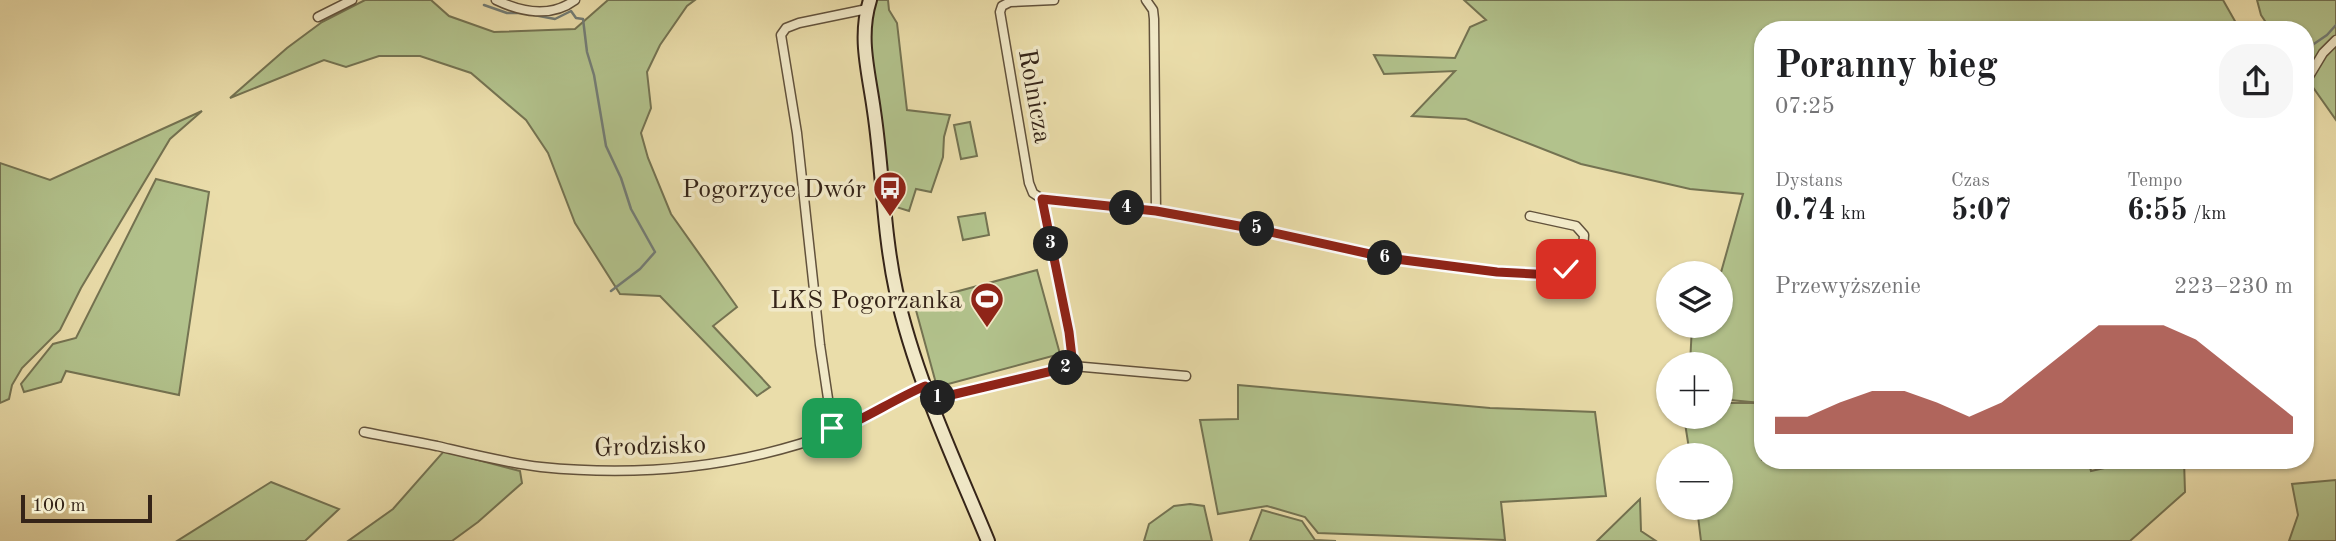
<!DOCTYPE html>
<html lang="pl">
<meta charset="utf-8">
<style>
:root{--surface:#fff;--page:#f6f6f6;--text:#202124;--muted:#757577;--accent:#8f2418}
body{margin:0;font-family:"Old Standard TT",serif;background:var(--page);color:var(--text);height:100vh;display:flex;flex-direction:column;font-size:26px;white-space:nowrap}
*{box-sizing:border-box;margin:0}
p{font-size:23px;color:var(--muted)}
.icon{flex:none;width:38px;height:38px;fill:none;stroke:currentColor;stroke-width:2;stroke-linecap:round;stroke-linejoin:round}
.map{position:relative;flex:1;overflow:hidden}
.details{position:absolute;left:1754px;top:21px;width:560px;height:448px;display:flex;flex-direction:column;background:var(--surface);border-radius:28px;box-shadow:0 2px 5px #0004}
.details>*{flex:none}
.buttons{position:absolute;left:1656px;top:261px;display:grid;gap:14px}
.buttons a{display:grid;place-items:center;width:77px;height:77px;border-radius:50%;background:var(--surface);box-shadow:0 2px 5px #0004;font-size:35px}
.scale{position:absolute;left:21px;bottom:18px;width:131px;box-sizing:border-box;padding-left:7px;border:4px solid #352418;border-top:0;font-size:19px;line-height:24px;white-space:nowrap;color:#352418;-webkit-text-stroke:5px #f1e9c8;paint-order:stroke}
.pin{position:absolute;display:grid;place-items:center;width:60px;height:60px;color:#fff;margin:-30px;border-radius:14px;box-shadow:0 4px 10px #0006}
.km{position:absolute;width:35px;height:35px;margin:-18px;border-radius:50%;background:#222;color:#fff;font-size:19px;line-height:35px;text-align:center}
.round{display:grid;place-items:center;flex:none;width:74px;height:74px;border-radius:28px;background:var(--page)}
.summary{display:flex;align-items:center;justify-content:space-between;height:119px;padding:0 21px}
h1{font-size:38px;font-weight:700;line-height:52px}
.metrics{display:grid;grid-template-columns:repeat(3,1fr);gap:10px;height:119px;padding:7px 21px}
.metrics div{display:grid;align-content:center}
.metrics b{font-size:30px;font-weight:700}
.metrics small{font-size:19px;font-weight:400}
.metrics p{font-size:19px}
.chart{height:196px;padding:14px 21px}
.chart p{display:flex;justify-content:space-between}
.chart svg{width:100%;height:126px;margin-top:7px;fill:var(--accent);opacity:.7}
.map>svg:first-child{display:block}
</style>
<div class="map">
<svg width="2336" height="541" viewBox="0 0 2336 541">
<rect width="100%" height="100%" fill="#eaddaa"/>
<filter id="stains"><feTurbulence type="fractalNoise" baseFrequency=".00286" numOctaves="4"/><feColorMatrix values="0 0 0 0 .2 0 0 0 0 .09 0 0 0 0 .02 0 0 0 .5 -.17"/></filter>
<radialGradient id="worn" r=".72"><stop offset=".6" stop-color="#630" stop-opacity="0"/><stop offset="1" stop-color="#630" stop-opacity=".3"/></radialGradient>
<!-- green -->
<path fill="#b2c28c" stroke="#747352" stroke-width="2" d="M365 0H431L449 16 494 32 575 29 608 0H695L687 6 660 45 647 72 651 108 641 133 648 158 671 214 737 307 713 326 770 387 757 396 660 296 620 294 575 223 548 153 526 120 471 73 420 56H379L346 67 324 60 230 98 287 48 322 22Z
M875 0H888L889 10 897 23 907 110 950 115 944 137 943 157 931 192 916 189 909 211 896 207 887 194 869 29Z
M1464 0H2223L2240 30H1762V460H2088L2091 471 2127 463V460H2184L2185 492 2130 541H1701L1697 508H1720V455H1690L1684 417 1720 416V403H1761L1720 399V364H1690L1692 326H1720V276L1743 194 1690 189 1581 164 1466 119 1412 116 1455 71 1384 74 1374 55 1455 58 1470 27 1486 20Z
M2257 0H2336V120L2305 76V30H2271L2261 15Z
M202 111 170 139 81 288 60 330 22 368 12 385 9 399 0 403V163L50 180Z
M970 122 977 156 961 159 954 125Z
M156 179 209 192 179 395 66 371 61 382 24 392 21 384 53 344 76 338Z
M985 213 989 235 963 240 958 217Z
M1037 270 1060 354 937 387 914 303Z
M1238 385 1490 408 1595 412 1606 496 1501 502 1505 540 1318 533 1305 517 1267 506 1218 514 1200 420 1238 419Z
M444 451 520 471 522 483 478 522 452 541H348L393 509Z
M2336 480V541H2289L2298 515 2292 484Z
M271 482 339 509 305 541H177Z
M1640 499 1641 531 1656 541H1597Z
M1190 504 1204 506 1212 541H1144L1149 524 1174 506Z
M1262 510 1302 521 1315 540 1336 541H1250Z"/>
<g fill="none" stroke-linecap="round" stroke-linejoin="round">
<!-- stream -->
<path stroke="#737d76" stroke-width="2.5" d="M484 5 507 13H524
M534 15 555 19 571 11 576 18 583 19 587 52 594 75 606 146 621 178 631 209 655 252 640 269 611 291
M2305 50 2327 35 2336 25"/>
<!-- street casing -->
<g stroke="#62523c" stroke-width="11">
<path id="street" d="M496 0C521 12 551 18 575 0
M1146 0 1153 10 1154 19 1156 211
M318 17 352 0
M2305 83 2323 53 2336 40
M1042 199 1033 193 1029 183 1000 12 1002 6 1010 2 1054 0
M1073 366 1069 332 1042 199 1156 211 1261 230 1388 258 1497 272 1560 273 1583 251 1584 235 1576 226 1530 216
M930 400 1073 366 1186 376
M364 432C388 437 413 441 437 446 471 454 506 463 541 467 640 477 741 467 835 432 867 420 894 400 925 386
M833 432 820 345 797 133 781 35 786 28 799 23 867 9"/>
</g>
<!-- secondary casing -->
<g stroke="#352418" stroke-width="16">
<path id="secondary" d="M870 0C858 38 869 73 874 111 883 171 883 231 896 291 915 377 954 459 988 541"/>
</g>
<!-- street -->
<use href="#street" stroke="#f1e9c8" stroke-width="8"/>
<!-- secondary -->
<use href="#secondary" stroke="#f1e9c8" stroke-width="12"/>
</g>
<g fill="none" stroke-linecap="round" stroke-linejoin="round">
<!-- route casing -->
<g stroke="#fff" stroke-width="14">
<path id="route" d="M832 428 833 432C865 419 893 400 925 386L930 400 1073 366 1069 332 1042 199 1156 211 1261 230 1388 258 1497 272 1555 275 1566 269"/>
</g>
<!-- route -->
<use href="#route" stroke="#8f2418" stroke-width="9"/>
</g>
<!-- icons -->
<defs>
<g id="bus-pin" transform="scale(1.75)"><path d="M0 17L-7.5 6A9.5 9.5 0 1 1 7.5 6Z" fill="#8f2418" stroke="#f1e9c8"/><path d="M-5-6H5V4H4V6H2V4H-2V6H-4V4H-5ZM-3.5-4V0h7V-4ZM-3.5 1.2v1.5H-2V1.2ZM2 1.2v1.5H3.5V1.2Z" fill="#fff"/></g>
<g id="stadium-pin" transform="scale(1.75)"><path d="M0 17L-7.5 6A9.5 9.5 0 1 1 7.5 6Z" fill="#8f2418" stroke="#f1e9c8"/><path d="M0-5a6.5 5 0 1 0 0 10a6.5 5 0 1 0 0-10ZM-3.5-1.8h7v3.6h-7Z" fill="#fff"/></g>
</defs>
<g fill-rule="evenodd">
<use href="#bus-pin" x="890" y="188"/>
<use href="#stadium-pin" x="987" y="299"/>
</g>
<g text-anchor="middle" stroke-width="7" stroke-linejoin="round" paint-order="stroke">
<!-- street labels -->
<g font-size="26" fill="#352418" stroke="#f1e9c8">
<text transform="translate(1036 96) rotate(80)" y="9">Rolnicza</text>
<text transform="translate(650 445) rotate(-2)" y="9">Grodzisko</text>
</g>
<!-- poi labels -->
<g font-size="26" fill="#352418" stroke="#f1e9c8" text-anchor="end">
<text x="866" y="197">Pogorzyce Dwór</text>
<text x="962" y="308">LKS Pogorzanka</text>
</g>
</g>
<rect width="100%" height="100%" filter="url(#stains)"/>
<rect width="100%" height="100%" fill="url(#worn)"/>
</svg>
<div class="buttons">
<a><svg class="icon" aria-label="layers" viewBox="0 0 24 24"><path d="M12 4l9 5-9 5-9-5zM3 14l9 5 9-5"/></svg></a>
<a>+</a>
<a>−</a>
</div>
<div class="scale">100 m</div>
<div class="pin" style="left:832px;top:428px;background:#1e9e55"><svg class="icon" aria-label="arrive" viewBox="0 0 24 24"><path d="M6 21V4h12l-3 4 3 4H6"/></svg></div>
<div class="pin" style="left:1566px;top:269px;background:#d93025"><svg class="icon" aria-label="check" viewBox="0 0 24 24"><path d="M5 12l5 5 9-10"/></svg></div>
<b class="km" style="left:938px;top:398px">1</b>
<b class="km" style="left:1066px;top:368px">2</b>
<b class="km" style="left:1051px;top:244px">3</b>
<b class="km" style="left:1127px;top:208px">4</b>
<b class="km" style="left:1257px;top:229px">5</b>
<b class="km" style="left:1385px;top:258px">6</b>
<section class="details">
<div class="summary"><div><h1>Poranny bieg</h1><p>07:25</p></div><a class="round"><svg class="icon" aria-label="share" viewBox="0 0 24 24"><path d="M12 15V3M7 8l5-5 5 5M5 13v7h14v-7"/></svg></a></div>
<div class="metrics">
<div><p>Dystans</p><b>0.74<small> km</small></b></div>
<div><p>Czas</p><b>5:07</b></div>
<div><p>Tempo</p><b>6:55<small> /km</small></b></div>
</div>
<div class="chart"><p><span>Przewyższenie</span>223–230 m</p>
<svg viewBox="0 0 160 44" preserveAspectRatio="none"><path d="M0 44V38L10 38L20 33L30 29L40 29L50 33L60 38L70 33L80 24L90 15L100 6L110 6L120 6L130 11L140 20L150 29L160 38V44z"/></svg>
</div>
</section>
</div>
